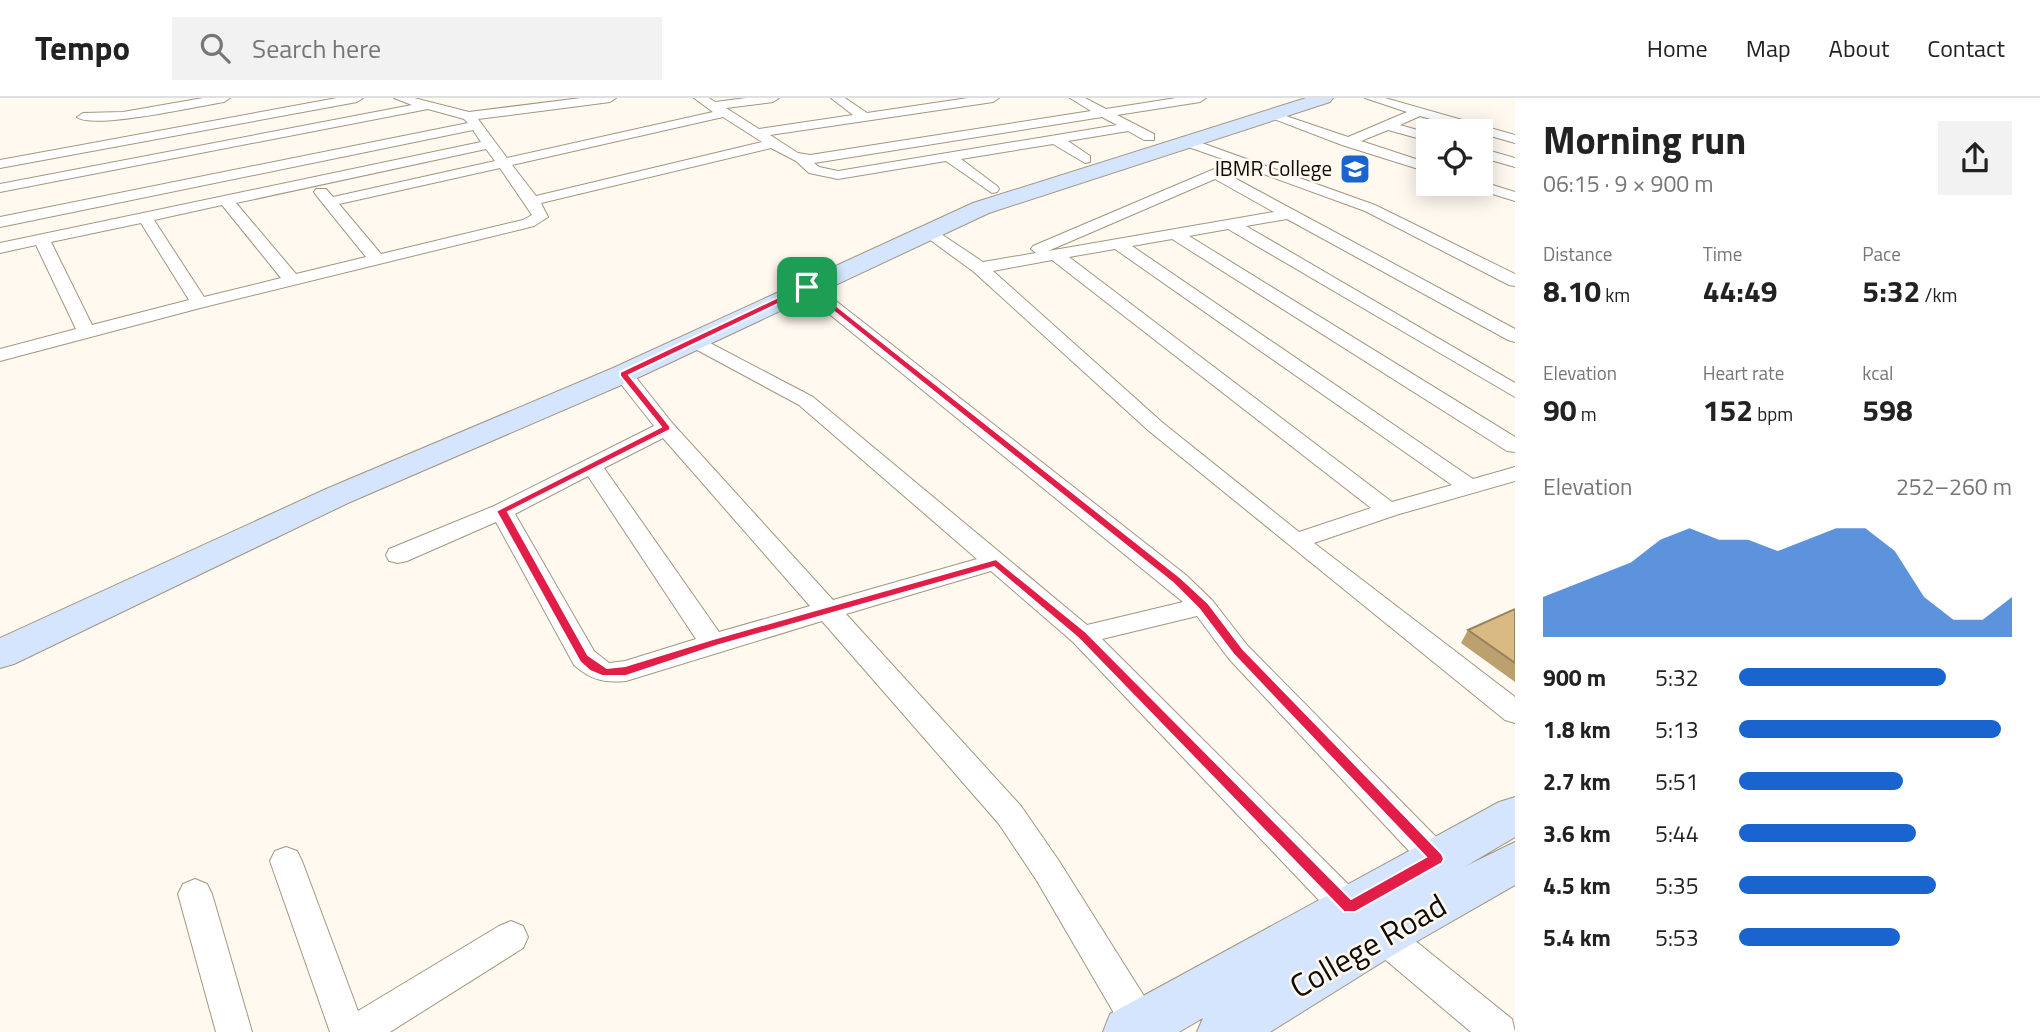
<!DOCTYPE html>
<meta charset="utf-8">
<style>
:root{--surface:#fff;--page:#f2f2f2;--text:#222;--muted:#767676;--line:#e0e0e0;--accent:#1964ce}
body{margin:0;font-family:"Titillium Web",sans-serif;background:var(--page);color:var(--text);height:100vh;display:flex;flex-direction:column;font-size:26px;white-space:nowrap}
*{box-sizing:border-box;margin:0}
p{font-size:23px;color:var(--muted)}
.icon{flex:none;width:38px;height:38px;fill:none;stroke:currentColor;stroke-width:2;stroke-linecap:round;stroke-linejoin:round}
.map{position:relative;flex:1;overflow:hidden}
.drawer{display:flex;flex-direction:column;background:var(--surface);width:525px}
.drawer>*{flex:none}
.fabs{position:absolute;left:1416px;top:21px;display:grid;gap:14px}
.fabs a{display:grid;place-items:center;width:77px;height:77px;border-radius:0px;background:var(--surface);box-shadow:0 4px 18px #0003;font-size:35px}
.pin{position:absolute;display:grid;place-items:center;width:60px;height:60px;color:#fff;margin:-30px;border-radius:14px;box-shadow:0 4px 10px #0006}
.round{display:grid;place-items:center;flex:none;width:74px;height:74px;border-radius:0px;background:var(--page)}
.head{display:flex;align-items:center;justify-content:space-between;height:119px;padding:0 28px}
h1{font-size:38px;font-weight:700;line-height:52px}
.figures{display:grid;grid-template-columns:repeat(3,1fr);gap:10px;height:119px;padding:7px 28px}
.figures div{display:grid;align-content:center}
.figures b{font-size:30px;font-weight:700}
.figures small{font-size:19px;font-weight:400}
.figures p{font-size:19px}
.chart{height:196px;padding:14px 28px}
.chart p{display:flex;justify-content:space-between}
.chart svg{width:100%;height:126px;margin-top:7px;fill:var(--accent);opacity:.7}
ul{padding:0 28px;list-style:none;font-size:23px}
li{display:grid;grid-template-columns:112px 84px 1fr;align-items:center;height:52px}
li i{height:18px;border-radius:9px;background:var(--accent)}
header{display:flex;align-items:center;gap:42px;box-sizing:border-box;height:98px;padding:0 35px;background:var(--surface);border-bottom:2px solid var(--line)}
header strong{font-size:33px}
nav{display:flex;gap:38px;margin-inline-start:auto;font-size:24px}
.search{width:490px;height:63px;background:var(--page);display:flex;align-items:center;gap:18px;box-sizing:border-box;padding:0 24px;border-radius:0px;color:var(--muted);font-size:26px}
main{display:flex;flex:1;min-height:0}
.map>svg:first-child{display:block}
</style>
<header>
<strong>Tempo</strong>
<div class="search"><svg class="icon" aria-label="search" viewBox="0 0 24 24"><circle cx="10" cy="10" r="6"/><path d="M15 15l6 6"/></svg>Search here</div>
<nav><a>Home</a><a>Map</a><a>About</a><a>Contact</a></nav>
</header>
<main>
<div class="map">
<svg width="1515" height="934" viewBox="0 0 1515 934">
<rect width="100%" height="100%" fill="#fff9f0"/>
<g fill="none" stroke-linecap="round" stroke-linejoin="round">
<!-- street casing -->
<g stroke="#a39681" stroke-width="2">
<path id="street" d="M203 0H230L224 4C198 8 93 32 77 19L83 15 123 14Z
M337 0H363L357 4 0 70V62Z
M394 0H414L469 14 581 0H616L610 4 478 21 507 60 713 14 694 0H709L715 4 746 0H779L773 4 726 10 759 31 853 17 831 0H845L867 15 968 0H999L993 4 770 37 798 55 810 57 1091 13 1070 0H1085L1106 11 1176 0H1206L1200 4 1117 17 1154 36V42H1144L1128 33 1068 43 1090 58V64L1085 65 1053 46 961 61 997 88 999 91 997 94 992 95 946 63 838 81 809 75 796 63 771 50 541 105 548 119 534 128 204 209 0 263V251L76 231 36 147 0 155V145L481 44 473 32 0 129V119L468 25 464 21 428 11 0 94V86L412 7ZM723 19 762 44 536 98 512 67ZM1102 19 1117 27 838 73 819 69 814 65ZM486 51 495 63 333 99 326 91H316L314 94 316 97 366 159 296 176 236 105ZM500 70 532 117 523 122 381 156 339 106ZM222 107 281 180 204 199 154 122ZM141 125 189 202 92 227 51 144Z
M1365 0H1385L1515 37V45L1420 18 1400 27 1428 35V43L1388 32 1361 43 1428 65V74L1342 47 1266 18 1272 14 1277 15 1348 39 1407 14Z
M1185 39 1375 107 1515 176V188L1509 187 1365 113 1236 66V72L1227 76 1515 231V244L1508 242 1287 121 1246 128 1515 285V299L1228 131 1189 138 1515 339V354L1507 353 1172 141 1132 148 1473 381 1515 369V383L1396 417 1314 445 1515 599V625L1505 622 1149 333 974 174 918 133 920 130H932L983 164 1036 155 1031 151 1033 148 1226 66 1234 65 1180 46V40ZM1215 81 1274 114 1048 153ZM1115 151 1452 387 1392 404 1069 159ZM1052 162 1371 410 1299 434 1163 325 993 173Z
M1480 50 1515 60V69L1480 59Z
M1480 83 1515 94V103L1470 89 1468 86H1480Z
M807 184 813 185 1186 477 1212 502 1247 547 1448 751 1453 761 1448 771 1437 775 1426 771 1229 561 1197 518 1102 541 1361 799 1512 921 1515 934H1471L1337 821 1073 544 991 473 846 516 1021 708 1059 763 1154 914 1159 927 1156 934H1125L1037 783 999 726 822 523 626 583C604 585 591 582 574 567L496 424 407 463 398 465 389 463 386 457 389 451 494 408 654 328 613 276 623 270 630 272 673 326 833 502 977 461 799 307 686 246 684 242 686 238 693 236 813 299 1087 527 1183 504 801 193 798 189 801 185ZM663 340 810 508 719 534 604 370ZM588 378 696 541 625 563 609 565 594 553 515 416Z
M286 749 297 753 302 763 358 913 499 828 511 823 523 828 528 839 523 850 390 934H330L270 763 275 753Z
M195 781 207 786 212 796 252 934H216L178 796 183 786Z"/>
</g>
<!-- secondary casing -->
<g stroke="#a39681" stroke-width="2">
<path id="secondary" d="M1306 0H1333L1330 4 989 115 633 282 348 405 14 566 0 570V540L326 391 613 270 973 105Z
M1515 699V739L1466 768 1515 744V787L1400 853 1270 934H1197L1203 920 1179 934H1103L1110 916 1499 704Z"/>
</g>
<!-- street -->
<use href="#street" fill="#fff" fill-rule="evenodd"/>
<!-- secondary -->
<use href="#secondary" fill="#d5e5fe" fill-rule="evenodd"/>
</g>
<!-- wall -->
<path fill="#bba070" d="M1515 511V584L1461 545 1468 532Z"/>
<!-- building -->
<path fill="#d9ba82" stroke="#98825b" stroke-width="2" d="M1515 511V565L1468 532Z"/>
<!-- route -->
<path fill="#e11d48" stroke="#fff" stroke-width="2" fill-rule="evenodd" d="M804 187H810L1181 480 1208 505 1243 551 1442 756 1444 761 1442 765 1355 814H1344L1078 540 994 469 716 548 626 578H602L590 573 580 564 496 413 661 329 620 278V274ZM807 192 1173 485 1199 511 1234 557 1426 759 1351 801 1086 534 996 461 713 541 625 568 607 570 588 557 508 414 670 332V328L629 277Z"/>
<!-- icons -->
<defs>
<g id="university-square" transform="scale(1.575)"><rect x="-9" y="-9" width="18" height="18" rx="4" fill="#1964ce" stroke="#fff9f0"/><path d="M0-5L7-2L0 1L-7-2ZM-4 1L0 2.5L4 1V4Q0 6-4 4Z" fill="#fff"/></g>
</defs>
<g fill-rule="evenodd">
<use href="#university-square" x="1355" y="71"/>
</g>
<g text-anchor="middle" stroke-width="5" stroke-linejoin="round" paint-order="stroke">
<!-- far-poi labels -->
<g font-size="21" fill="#0f0b05" stroke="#fff9f0" text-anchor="end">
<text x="1332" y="78">IBMR College</text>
</g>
<!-- near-street labels -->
<g font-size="32" fill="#0f0b05" stroke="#fff9f0">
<text transform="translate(1368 848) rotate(-30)" y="11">College Road</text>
</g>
</g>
</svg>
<div class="fabs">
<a><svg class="icon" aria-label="locate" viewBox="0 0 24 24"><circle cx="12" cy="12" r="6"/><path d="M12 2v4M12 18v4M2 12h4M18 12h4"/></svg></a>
</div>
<div class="pin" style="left:807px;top:189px;background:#1e9e55"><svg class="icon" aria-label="arrive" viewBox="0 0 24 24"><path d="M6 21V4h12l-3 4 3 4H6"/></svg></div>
</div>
<section class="drawer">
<div class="head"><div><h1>Morning run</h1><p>06:15 · 9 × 900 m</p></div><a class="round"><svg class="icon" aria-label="share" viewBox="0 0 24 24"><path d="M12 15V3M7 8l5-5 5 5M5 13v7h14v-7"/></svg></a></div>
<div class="figures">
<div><p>Distance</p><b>8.10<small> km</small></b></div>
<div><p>Time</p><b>44:49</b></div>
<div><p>Pace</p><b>5:32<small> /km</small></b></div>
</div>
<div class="figures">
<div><p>Elevation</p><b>90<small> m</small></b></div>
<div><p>Heart rate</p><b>152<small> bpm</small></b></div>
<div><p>kcal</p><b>598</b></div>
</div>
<div class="chart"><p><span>Elevation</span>252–260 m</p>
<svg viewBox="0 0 160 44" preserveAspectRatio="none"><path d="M0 44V30L10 26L20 22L30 18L40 10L50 6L60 10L70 10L80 14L90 10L100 6L110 6L120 14L130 30L140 38L150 38L160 30V44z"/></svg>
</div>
<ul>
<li><b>900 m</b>5:32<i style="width:76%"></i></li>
<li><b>1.8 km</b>5:13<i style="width:96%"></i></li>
<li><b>2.7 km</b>5:51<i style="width:60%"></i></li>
<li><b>3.6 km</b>5:44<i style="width:65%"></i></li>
<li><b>4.5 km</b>5:35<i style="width:72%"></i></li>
<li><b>5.4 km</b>5:53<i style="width:59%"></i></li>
</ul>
</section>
</main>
